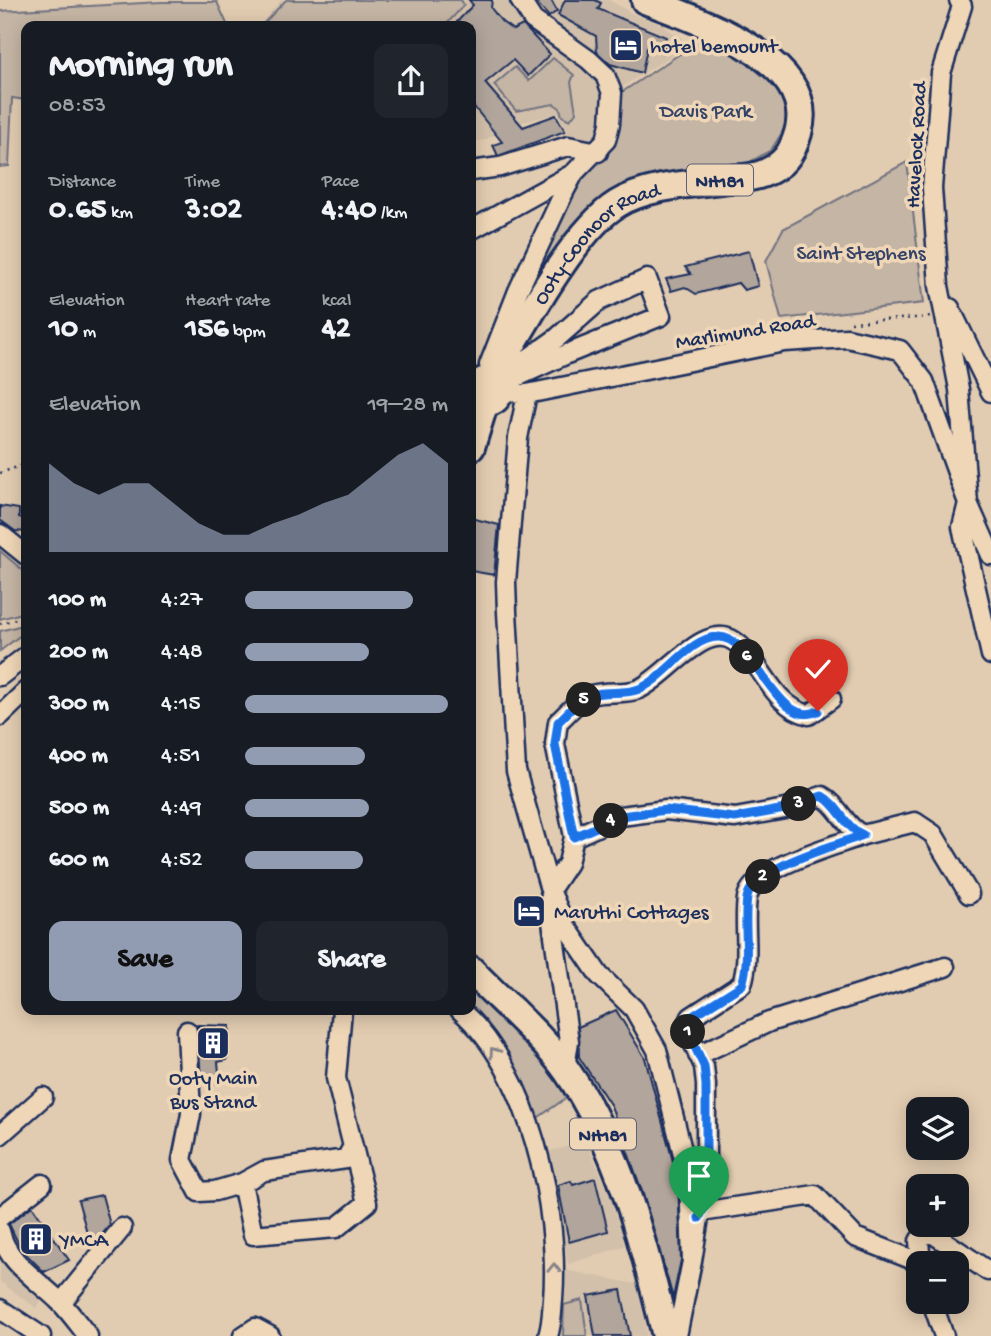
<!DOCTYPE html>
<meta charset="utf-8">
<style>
:root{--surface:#171b24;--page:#20242c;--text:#f1f3f6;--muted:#9ea1a6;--accent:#919bb2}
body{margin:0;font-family:"Gochi Hand",sans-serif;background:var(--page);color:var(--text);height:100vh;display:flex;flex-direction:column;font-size:26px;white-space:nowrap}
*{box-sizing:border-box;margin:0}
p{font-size:23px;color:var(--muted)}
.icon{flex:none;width:38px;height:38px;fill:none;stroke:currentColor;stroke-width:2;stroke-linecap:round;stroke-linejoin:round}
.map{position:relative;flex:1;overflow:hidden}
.drawer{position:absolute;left:21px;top:21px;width:455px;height:994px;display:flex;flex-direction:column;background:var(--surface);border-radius:14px;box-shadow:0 4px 18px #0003}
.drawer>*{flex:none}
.fabs{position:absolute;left:906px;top:1097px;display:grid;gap:14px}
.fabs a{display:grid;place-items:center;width:63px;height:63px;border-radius:14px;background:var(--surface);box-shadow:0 4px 18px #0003;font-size:35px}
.pin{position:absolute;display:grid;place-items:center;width:60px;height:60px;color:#fff;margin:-72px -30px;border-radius:50% 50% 50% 0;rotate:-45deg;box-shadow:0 0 7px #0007}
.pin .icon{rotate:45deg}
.km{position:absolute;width:35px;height:35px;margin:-18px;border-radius:50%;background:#222;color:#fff;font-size:19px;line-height:35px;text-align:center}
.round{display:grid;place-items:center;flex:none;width:74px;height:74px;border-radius:14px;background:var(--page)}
.overview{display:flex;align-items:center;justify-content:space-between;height:119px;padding:0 28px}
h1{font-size:38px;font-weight:700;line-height:52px}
.metrics{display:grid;grid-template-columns:repeat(3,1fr);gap:10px;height:119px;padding:7px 28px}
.metrics div{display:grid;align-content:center}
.metrics b{font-size:30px;font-weight:700}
.metrics small{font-size:19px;font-weight:400}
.metrics p{font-size:19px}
.chart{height:196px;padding:14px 28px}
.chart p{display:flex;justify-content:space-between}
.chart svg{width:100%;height:126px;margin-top:7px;fill:var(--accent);opacity:.7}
.cta{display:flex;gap:14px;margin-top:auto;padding:14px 28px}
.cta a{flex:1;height:80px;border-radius:14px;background:var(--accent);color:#111;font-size:28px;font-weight:700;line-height:80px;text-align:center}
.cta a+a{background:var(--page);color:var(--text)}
ul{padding:0 28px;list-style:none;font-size:23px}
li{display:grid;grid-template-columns:112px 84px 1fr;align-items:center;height:52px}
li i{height:18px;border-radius:9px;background:var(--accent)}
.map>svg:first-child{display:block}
</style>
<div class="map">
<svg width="991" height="1336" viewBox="0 0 991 1336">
<rect width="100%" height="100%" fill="#e2ccb1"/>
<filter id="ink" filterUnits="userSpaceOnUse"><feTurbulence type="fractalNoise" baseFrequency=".0143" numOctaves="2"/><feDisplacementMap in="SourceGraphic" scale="14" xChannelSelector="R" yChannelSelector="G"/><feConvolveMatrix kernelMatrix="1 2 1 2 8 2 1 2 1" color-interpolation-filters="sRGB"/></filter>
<g filter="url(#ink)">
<!-- built -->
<path fill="#d3c0ab" d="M281 0H517L600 80 607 113 595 147 570 140 558 113 516 124 485 140 471 142V26H259Z
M524 0H609L635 15 662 25 682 39 679 51 616 91 535 18Z
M586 1142 610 1195 625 1246 568 1264 550 1151Z
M0 1257 47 1294 36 1308 0 1282Z
M555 1268 641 1285 647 1336H557L560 1331Z"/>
<!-- green -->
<path fill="#c5b5a4" stroke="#707281" stroke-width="2" d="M286 0H461L464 5 445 26 263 24Z
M161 2H217L228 26H26V100L12 98 9 166 0 167V11Z
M704 38 772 74 797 109 771 150 746 164 642 187 514 320 577 177C614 150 610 138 616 96Z
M553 58 574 75 571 82 576 112 570 120 562 116 560 108 554 104 516 111 494 85 515 67 529 81Z
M907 162 924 303 781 319 766 261 783 229Z
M0 551 26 573V612L0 619Z
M26 624V631L0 651V631Z
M471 986 576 1091 536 1119 512 1072 471 1010Z
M582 1300 587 1336H563L564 1305Z"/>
<!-- building -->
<path fill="#b1a59c" stroke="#1b2f5e" stroke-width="2" d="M469 0H492L491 8 502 22 513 30 523 25 550 54 528 76 513 60 485 83 523 127 556 115 565 131 498 156 493 145 502 142 471 103V26H453L473 5Z
M534 0H551L557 11 549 17Z
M565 0H595L601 3 598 9 666 37 663 53 647 48 642 73 610 64 597 52 596 36 558 15Z
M749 251 758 286 744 290 738 283 696 294 685 287 671 291 666 279 691 274 685 267Z
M0 506 19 509V517L26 519V532L15 531 0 520Z
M471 518 499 525 494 575 471 571Z
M616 1010 645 1058 678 1180 681 1260 673 1298 643 1194 611 1106 579 1057 578 1027Z
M198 1025 230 1026 227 1060 218 1062 220 1083 201 1084Z
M595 1178 608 1231 569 1242 558 1185 571 1181 573 1185Z
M102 1195 110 1225 100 1237 89 1240 78 1200Z
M32 1206 69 1260 44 1272 21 1249 9 1224Z
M621 1290 630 1336H595L588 1296Z"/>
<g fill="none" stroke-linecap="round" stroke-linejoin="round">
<!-- minor casing -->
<g stroke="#1b2f5e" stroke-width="23">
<path id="minor" d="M959 0 962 6 941 73 932 188 939 286 959 389 968 503 962 527 991 655
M471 171 500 167 568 146 598 152
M471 230 574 173
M950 308 991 392
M489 365 518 291 565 190 574 173 606 140 610 124 612 93 605 75 589 60 533 20 520 0
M495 382 557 338 599 301 647 279 661 316 567 354 497 386
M499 390 527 394 784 342 847 338 900 350 924 381 968 503 991 555
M471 391 477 389
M527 394 518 438 506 582 507 612 516 771 550 890 568 863 574 837 555 744 558 722C567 714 580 698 591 695 606 690 625 695 639 689 666 677 705 621 734 641 762 660 771 706 809 715L831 699
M0 534 26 555
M0 676 26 656
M0 716 26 691
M574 837 621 816 666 810 735 818 785 809 822 796C839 805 845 828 863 835L915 822 933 834 969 894
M550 890 565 925 599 975 634 1009 657 1050 689 1178 692 1261 677 1336
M549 901 569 1041 565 1068
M460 1010C530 1071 560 1209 553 1299 552 1311 552 1324 548 1336
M187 1031 191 1114 182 1160 199 1192 215 1191 242 1183 264 1171 346 1159 352 1148
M698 1055 769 1022 945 967
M0 1135 43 1097
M242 1183 253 1235 336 1228 367 1203 336 1078 342 1010
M701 1212 815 1195 855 1237 921 1263
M0 1217 42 1184
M0 1231C6 1262 39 1281 60 1302 70 1312 79 1325 88 1336
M692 1261 699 1218 706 1201V1085L704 1066 686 1028 691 1017 742 984C751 956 743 927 747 898 752 867 836 846 863 835
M921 1264 919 1241 923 1235 932 1233 988 1271
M932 1302 944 1336
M61 1303 122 1228
M0 1309 41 1336
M243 1336 255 1328 270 1336"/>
</g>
<!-- highway casing -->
<g stroke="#1b2f5e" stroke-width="32">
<g id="highway">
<path id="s1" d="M491 380C520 333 572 232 617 204 647 185 695 184 730 179 740 178 752 178 762 174 783 166 792 154 798 133 820 60 696 20 645 0"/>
<circle cx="488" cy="391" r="11"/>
<path d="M471 447 485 402"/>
<path d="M471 970C499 999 545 1039 567 1071 619 1146 645 1248 666 1336"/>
</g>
</g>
<!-- path -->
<path stroke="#1b2f5e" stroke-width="2.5" stroke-dasharray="2 5" stroke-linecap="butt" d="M851 322 932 317
M0 473 26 464
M0 624 26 616"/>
<!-- minor -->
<use href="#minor" stroke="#efd6b6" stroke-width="18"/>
<!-- highway -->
<use href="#highway" stroke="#efd6b6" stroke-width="26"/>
</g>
<!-- one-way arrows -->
<defs><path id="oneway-chevron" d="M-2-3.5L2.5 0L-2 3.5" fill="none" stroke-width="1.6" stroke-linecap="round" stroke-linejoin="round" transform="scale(1.75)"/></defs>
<g stroke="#85828a">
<use href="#oneway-chevron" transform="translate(494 1052) rotate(-125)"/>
<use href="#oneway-chevron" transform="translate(554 1268) rotate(-89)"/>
</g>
</g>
<g fill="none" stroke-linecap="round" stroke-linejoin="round" filter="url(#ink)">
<!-- route casing -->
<g stroke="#fff" stroke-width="14">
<path id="route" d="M699 1218 706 1201V1085L704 1066 686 1028 691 1017 742 985C751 956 743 927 747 898 752 867 836 846 863 835 845 828 839 805 822 796L785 809 735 818 666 810 621 816 574 837 555 744 558 722C567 714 580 698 591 695 606 690 625 695 639 689 666 678 690 637 718 637 755 636 777 731 818 711"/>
</g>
<!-- route -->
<use href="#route" stroke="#1a73e8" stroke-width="9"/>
</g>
<!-- icons -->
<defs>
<g id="hotel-square" transform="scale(1.75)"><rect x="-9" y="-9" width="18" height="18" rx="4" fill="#1b2f5e" stroke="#efd6b6"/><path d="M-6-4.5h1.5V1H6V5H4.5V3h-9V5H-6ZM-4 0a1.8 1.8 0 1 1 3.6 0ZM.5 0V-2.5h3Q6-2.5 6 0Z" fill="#fff"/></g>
<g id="building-square" transform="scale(1.75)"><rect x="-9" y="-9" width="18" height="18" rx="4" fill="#1b2f5e" stroke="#efd6b6"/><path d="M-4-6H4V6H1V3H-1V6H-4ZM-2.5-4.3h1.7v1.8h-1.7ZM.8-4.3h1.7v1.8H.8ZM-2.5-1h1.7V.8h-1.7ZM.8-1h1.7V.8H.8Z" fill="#fff"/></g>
</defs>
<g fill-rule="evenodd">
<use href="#hotel-square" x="626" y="45"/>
<use href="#hotel-square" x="529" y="911"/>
<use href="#building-square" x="213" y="1043"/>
<use href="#building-square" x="36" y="1239"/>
</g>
<g text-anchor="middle" stroke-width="7" stroke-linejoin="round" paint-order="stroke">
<!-- shield labels -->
<g fill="#efd6b6" stroke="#5b6178" stroke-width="2">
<rect x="687" y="164.5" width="66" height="31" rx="5"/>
<rect x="570" y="1118.5" width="66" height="31" rx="5"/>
</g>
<g font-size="19" font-weight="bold" fill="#1b2f5e">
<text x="720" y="187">NH181</text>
<text x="603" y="1141">NH181</text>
</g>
<!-- poi labels -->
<g font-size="21" fill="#1b2f5e" stroke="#efd6b6" text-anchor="start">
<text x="650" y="52">hotel bemount</text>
<text x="554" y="918">Maruthi Cottages</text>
<text x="213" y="1084" text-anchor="middle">Ooty Main<tspan x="213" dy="24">Bus Stand</tspan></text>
<text x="60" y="1246">YMCA</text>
</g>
<!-- park labels -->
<g font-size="21" fill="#344368" stroke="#efd6b6">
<text x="706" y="117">Davis Park</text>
<text x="861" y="259">Saint Stephens</text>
</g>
<!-- street labels -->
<g font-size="21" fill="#1b2f5e" stroke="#efd6b6">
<text transform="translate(915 145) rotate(-87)" y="7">Havelock Road</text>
<text dy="7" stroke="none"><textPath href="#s1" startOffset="177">Ooty-Coonoor Road</textPath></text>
<text transform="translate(745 330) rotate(-9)" y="7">Marlimund Road</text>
</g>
</g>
</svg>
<div class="fabs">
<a><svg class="icon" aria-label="layers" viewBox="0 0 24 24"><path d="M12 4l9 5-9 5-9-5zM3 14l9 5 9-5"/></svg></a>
<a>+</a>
<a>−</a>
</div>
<div class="pin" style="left:699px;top:1218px;background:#1e9e55"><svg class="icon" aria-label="arrive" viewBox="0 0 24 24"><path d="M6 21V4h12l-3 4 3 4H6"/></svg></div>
<div class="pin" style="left:818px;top:711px;background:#d93025"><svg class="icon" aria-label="check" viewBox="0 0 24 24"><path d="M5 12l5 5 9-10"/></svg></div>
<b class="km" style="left:688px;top:1032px">1</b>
<b class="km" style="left:763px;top:877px">2</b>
<b class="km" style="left:799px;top:804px">3</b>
<b class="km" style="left:611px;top:821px">4</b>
<b class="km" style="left:584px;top:700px">5</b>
<b class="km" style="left:747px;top:657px">6</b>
<section class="drawer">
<div class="overview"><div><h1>Morning run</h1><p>08:53</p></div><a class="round"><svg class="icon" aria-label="share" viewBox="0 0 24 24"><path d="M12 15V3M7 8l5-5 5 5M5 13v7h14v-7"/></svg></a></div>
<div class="metrics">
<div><p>Distance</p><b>0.65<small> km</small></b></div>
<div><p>Time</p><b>3:02</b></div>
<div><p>Pace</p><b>4:40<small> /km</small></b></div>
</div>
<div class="metrics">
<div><p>Elevation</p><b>10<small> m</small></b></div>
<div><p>Heart rate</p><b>156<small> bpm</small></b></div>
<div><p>kcal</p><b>42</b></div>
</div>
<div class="chart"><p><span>Elevation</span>19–28 m</p>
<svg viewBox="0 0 160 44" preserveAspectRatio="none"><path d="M0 44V13L10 20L20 24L30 20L40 20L50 27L60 34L70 38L80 38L90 34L100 31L110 27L120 24L130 17L140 10L150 6L160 13V44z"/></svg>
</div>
<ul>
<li><b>100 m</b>4:27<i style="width:83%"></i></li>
<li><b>200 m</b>4:48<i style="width:61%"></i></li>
<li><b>300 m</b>4:15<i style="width:100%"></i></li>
<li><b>400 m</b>4:51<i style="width:59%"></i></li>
<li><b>500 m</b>4:49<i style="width:61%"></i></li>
<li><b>600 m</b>4:52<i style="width:58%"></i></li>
</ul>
<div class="cta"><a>Save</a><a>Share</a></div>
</section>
</div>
